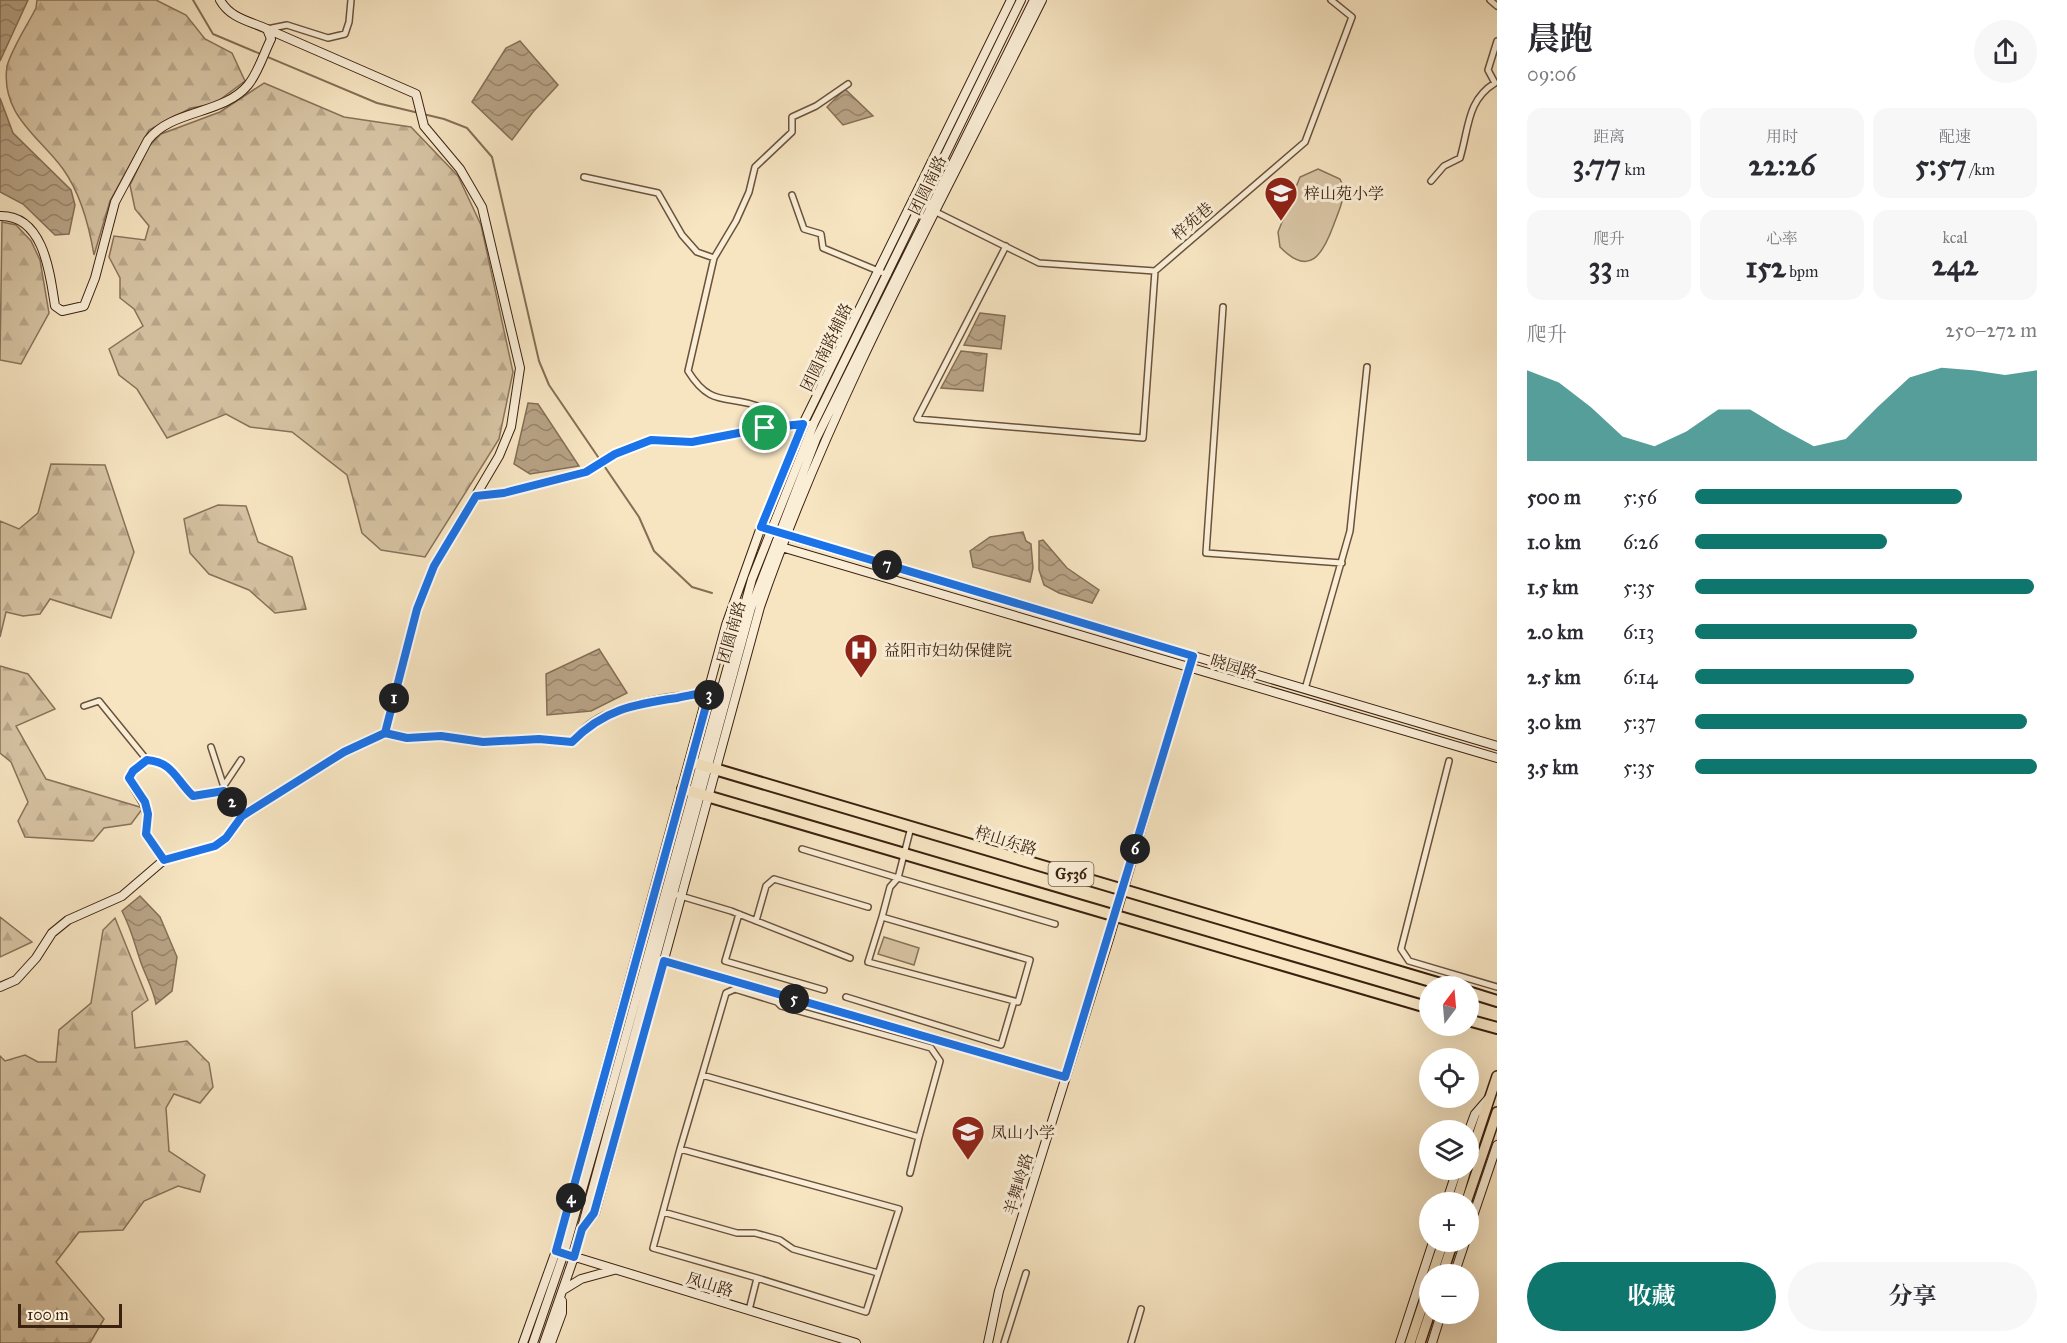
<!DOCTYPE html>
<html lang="zh">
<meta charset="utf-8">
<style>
:root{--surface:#fff;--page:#f7f7f7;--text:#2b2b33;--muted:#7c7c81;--accent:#0f766e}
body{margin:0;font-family:"IM FELL Great Primer","Noto Serif SC",serif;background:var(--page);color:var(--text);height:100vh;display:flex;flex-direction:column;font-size:22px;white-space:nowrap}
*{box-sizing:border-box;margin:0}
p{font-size:20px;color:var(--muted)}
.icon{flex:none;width:33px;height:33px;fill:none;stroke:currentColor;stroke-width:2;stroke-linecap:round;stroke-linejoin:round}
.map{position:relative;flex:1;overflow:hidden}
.panel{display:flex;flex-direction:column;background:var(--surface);width:570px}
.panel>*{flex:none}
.needle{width:39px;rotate:16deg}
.buttons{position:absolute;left:1419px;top:976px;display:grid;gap:12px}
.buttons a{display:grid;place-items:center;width:60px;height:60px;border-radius:50%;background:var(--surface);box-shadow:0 6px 24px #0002;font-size:30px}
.scale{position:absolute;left:18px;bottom:15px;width:104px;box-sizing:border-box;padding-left:6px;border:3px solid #3b2110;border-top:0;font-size:16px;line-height:21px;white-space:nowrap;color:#3b2110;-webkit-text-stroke:4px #faeed7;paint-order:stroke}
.pin{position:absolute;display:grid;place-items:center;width:51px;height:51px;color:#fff;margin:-26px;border:3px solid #fff;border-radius:50%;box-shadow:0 2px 6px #0007}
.km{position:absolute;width:30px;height:30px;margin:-15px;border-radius:50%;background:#222;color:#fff;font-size:16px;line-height:30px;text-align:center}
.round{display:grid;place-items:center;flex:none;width:63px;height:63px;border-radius:32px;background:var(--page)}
.overview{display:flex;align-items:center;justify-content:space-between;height:102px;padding:0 30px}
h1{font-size:33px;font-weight:700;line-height:45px}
.stats{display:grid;grid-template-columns:repeat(3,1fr);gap:9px;height:102px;padding:6px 30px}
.stats div{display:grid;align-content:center;border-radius:15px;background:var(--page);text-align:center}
.stats b{font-size:30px;font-weight:700}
.stats small{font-size:16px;font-weight:400}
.stats p{font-size:16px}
.chart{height:168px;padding:12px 30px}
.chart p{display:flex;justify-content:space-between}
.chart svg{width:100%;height:108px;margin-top:6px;fill:var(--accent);opacity:.7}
.primary-button{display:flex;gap:12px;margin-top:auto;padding:12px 30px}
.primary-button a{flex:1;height:69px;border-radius:36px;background:var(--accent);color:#fff;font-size:24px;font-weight:700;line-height:69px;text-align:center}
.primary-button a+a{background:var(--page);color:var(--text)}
ul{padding:0 30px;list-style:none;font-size:20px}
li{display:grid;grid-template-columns:96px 72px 1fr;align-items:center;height:45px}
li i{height:15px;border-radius:8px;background:var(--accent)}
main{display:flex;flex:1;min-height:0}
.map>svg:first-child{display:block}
</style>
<main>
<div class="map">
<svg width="1497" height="1343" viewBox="0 0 1497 1343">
<defs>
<pattern id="forest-firs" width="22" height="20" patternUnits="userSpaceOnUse" patternTransform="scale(1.5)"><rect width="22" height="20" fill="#d7c4a4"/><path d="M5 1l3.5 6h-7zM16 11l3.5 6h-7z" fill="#b9a88c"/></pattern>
<pattern id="water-waves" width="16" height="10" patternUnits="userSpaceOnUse" patternTransform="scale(1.5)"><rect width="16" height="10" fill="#b7a285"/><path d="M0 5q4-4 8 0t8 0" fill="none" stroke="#96846b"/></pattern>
</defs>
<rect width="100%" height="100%" fill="#f7e5c2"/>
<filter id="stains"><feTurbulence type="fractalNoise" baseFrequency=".00333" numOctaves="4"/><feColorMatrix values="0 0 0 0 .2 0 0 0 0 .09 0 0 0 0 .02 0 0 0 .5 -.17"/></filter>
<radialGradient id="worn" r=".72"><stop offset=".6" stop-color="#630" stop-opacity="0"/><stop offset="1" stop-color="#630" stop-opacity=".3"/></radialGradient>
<!-- forest -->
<path fill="url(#forest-firs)" stroke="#89725a" stroke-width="1.5" d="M37 0H156L186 15 205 39 232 53 245 81 214 104 191 108 149 130 110 201 94 255C89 225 81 194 63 169 40 137 0 115 7 66 13 46 27 26 36 8Z
M264 83 344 117 411 127 458 176 481 225 513 372 499 439 425 557 381 550 362 533 347 475 292 432 250 427 226 414 167 438 137 389 119 375 109 349 143 326 134 309 120 298V278L109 257 114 236 145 240 149 226 135 209 130 185 149 146 161 134 220 112Z
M2 222 16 225 31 241 40 260 49 313 21 364 0 360Z
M51 464 105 465 134 552 111 618 50 599 40 614 23 616 6 612 0 637V521L19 529 38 513Z
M218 505 246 506 258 542 292 557 306 609 275 613 249 590 209 574 190 553 184 519Z
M0 666 28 674 55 709 16 726 46 779 143 808 131 824 104 828 93 841 25 837 18 821 28 802 11 762 0 753Z
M0 917 32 942 0 957Z
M115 918 148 1000 132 1012 135 1048 187 1041 209 1063 213 1087 200 1103 174 1094 166 1108 169 1151 205 1175 200 1192 178 1186 144 1201 123 1230 79 1232 56 1262 104 1319 90 1343H0V1056L5 1061 25 1055 38 1062H56L59 1030 91 1003 103 930Z"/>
<!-- pitch -->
<path fill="#d7c4a4" stroke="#89725a" stroke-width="1.5" d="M1318 169 1340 179C1348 194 1339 210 1334 224 1323 254 1310 278 1280 247L1278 232 1300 177Z
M884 937 919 948 914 965 878 954Z"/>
<!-- water -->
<path fill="url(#water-waves)" stroke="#856e56" stroke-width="1.5" d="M0 0H28L0 61Z
M520 41 558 85 533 112 512 140 472 102 506 48Z
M845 89 873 116 843 125 827 107Z
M0 98 13 133 71 190 75 205 69 234 55 235 23 204 0 192Z
M980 313 1005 316 1001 349 964 345Z
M961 351 987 354 983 391 941 388Z
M528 403 538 404 579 466 530 474 514 464Z
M1023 532 1026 541 1031 544 1033 568 1030 582 973 567 970 551 990 537Z
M1043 540 1067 568 1099 590 1092 603 1059 593 1044 585 1039 570V541Z
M599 649 627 693 591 711 547 715 546 674Z
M140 896 160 917 177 957 172 991 156 1004C153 988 145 975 140 960 133 939 132 931 122 911Z"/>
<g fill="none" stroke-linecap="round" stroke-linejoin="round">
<!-- stream -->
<path stroke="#856e56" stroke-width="2" d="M193 0 213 34 377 103 444 119 467 128 492 157 539 361 549 385 639 517 654 551 692 587 712 593"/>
<!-- street casing -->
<g stroke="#6a523c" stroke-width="8">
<path id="street" d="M1490 0 1497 6
M267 29 287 25 328 38 345 34 349 22 351 0
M584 177 658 193 682 235 697 252 714 258
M1431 181 1444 166 1460 158C1469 128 1467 100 1495 83L1488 70 1497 41
M792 195 804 229 821 234 823 248 888 275
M934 211 1039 263 1155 271 1305 142 1352 17 1331 0
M1006 246 917 419 1143 438 1155 271
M1223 307 1206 553 1342 563
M765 428 762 408C729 393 712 410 688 371L714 258 736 221 749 192 755 167 792 132V117L816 106 848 84
M476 497 504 493 586 472 615 454 651 440 692 442 765 428 814 423
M1305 689 1350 531 1367 367
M84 706 99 701 147 760 133 771 129 778C139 805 149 799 146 834L164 860
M385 733 407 738 441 736 483 742 539 739 572 742C577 736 582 730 588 725 614 704 687 689 719 697
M211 747 223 784
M147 760C173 762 176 780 193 796L224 791 242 816
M1449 761 1401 949 1409 961 1497 987
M223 787 241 760
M802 849 898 878 911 827
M674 894 731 911 850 958
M739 914 725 961 824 990
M882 917 868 962 1018 1002 1030 960 882 917 890 887 898 878 1055 924
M756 921 766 886 774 879 868 907
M656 959 1065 1077
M846 997 1001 1045 1014 1001
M702 1075 726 993 735 989 777 1002 781 1006 931 1048 940 1061 919 1137
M680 1149 702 1075 919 1137 910 1173
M663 1212 737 1233H755L780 1240 793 1249 878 1273
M749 1310 757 1278 653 1248 680 1149 899 1209 866 1312 757 1278
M1004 1343 1026 1273
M1131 1343 1141 1309"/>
</g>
<!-- secondary casing -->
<g stroke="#3b2110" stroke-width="10">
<path id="secondary" d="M0 216C44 215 50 274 55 306L62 311 84 306 95 278 115 202 148 140C172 109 223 115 248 85 258 73 264 53 271 39L267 29C249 21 230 18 220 0
M782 534 1497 746
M778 546 1497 758
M0 987 16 980 36 958 52 933 68 920 122 896 164 860 215 846 227 838 242 816 344 752 385 733 417 609 434 566 499 456 511 427 520 368 482 207 460 169 424 126 416 94 267 29
M1468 1133 1475 1114 1488 1099
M1446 1203 1457 1170
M585 1225 595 1213 760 607C833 396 943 199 1042 0
M1468 1231 1497 1145
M572 1256 856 1343
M1454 1275 1465 1242
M563 1290 581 1279 614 1270
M523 1343 556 1251 726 625 761 527 803 424 1011 0
M533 1343 564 1253 612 1086 752 579 814 423 1021 0
M544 1343 574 1257 751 608 816 439 1034 0
M551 1343 562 1313V1301
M988 1343 999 1291 1109 939 1190 663
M1400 1343 1433 1242
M1432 1343 1441 1314"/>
</g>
<!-- primary casing -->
<g stroke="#3b2110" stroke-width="12">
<path id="primary" d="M1468 1163 1497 1076
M1456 1203 1466 1170
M1466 1203 1497 1112
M1432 1275 1443 1242
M1442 1275 1453 1242
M1410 1343 1430 1283
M1420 1343 1430 1313"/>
</g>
<!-- highway casing -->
<g stroke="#3b2110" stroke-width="14">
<path id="highway" d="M691 762 1451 987
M683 789 1430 1008
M1468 992 1497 1001
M1468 1020 1497 1028"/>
</g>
<!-- street -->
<use href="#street" stroke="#faeed7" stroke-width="5"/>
<!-- secondary -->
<use href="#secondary" stroke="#faeed7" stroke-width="8"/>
<!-- primary -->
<use href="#primary" stroke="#f7e5c2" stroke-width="9"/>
<!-- highway -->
<use href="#highway" stroke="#f7e5c2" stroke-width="10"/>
</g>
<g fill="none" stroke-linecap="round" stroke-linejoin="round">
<!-- route casing -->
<g stroke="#fff" stroke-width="12">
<path id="route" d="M765 428 692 442 651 440 615 454 586 472 504 493 476 496 434 566 417 609 385 733 344 752 242 816 226 838 215 846 164 860 146 834 148 814 145 802 129 778 133 771 147 760C173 762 176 780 193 796L224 791 242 816 344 752 385 733 407 738 441 736 483 742 539 739 572 742C603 710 634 704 677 698 687 696 699 692 709 695L556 1251 574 1257 582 1229 594 1213 664 961 1065 1077 1193 656 761 527 803 424 765 428"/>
</g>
<!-- route -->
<use href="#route" stroke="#1a73e8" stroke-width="8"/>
</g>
<!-- icons -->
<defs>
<g id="school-pin" transform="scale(1.725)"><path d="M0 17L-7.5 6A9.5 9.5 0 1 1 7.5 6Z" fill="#8f2418" stroke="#faeed7"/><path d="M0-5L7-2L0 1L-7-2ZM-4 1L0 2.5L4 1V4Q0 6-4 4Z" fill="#fff"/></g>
<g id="hospital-pin" transform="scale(1.725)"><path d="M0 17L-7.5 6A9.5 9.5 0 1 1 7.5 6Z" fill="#8f2418" stroke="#faeed7"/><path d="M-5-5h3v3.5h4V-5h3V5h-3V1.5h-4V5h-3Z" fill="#fff"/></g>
</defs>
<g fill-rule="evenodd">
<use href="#school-pin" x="1281" y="193"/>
<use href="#hospital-pin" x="861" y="650"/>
<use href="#school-pin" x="968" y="1132"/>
</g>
<g text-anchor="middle" stroke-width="6" stroke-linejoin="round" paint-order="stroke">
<!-- shield labels -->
<rect fill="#faeed7" stroke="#745e4c" stroke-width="1.5" x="1048.5" y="862" width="45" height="24" rx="4.5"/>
<g font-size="15" font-weight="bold" fill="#3b2110">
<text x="1071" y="879">G536</text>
</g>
<!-- street labels -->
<g font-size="16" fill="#3b2110" stroke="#faeed7">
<text transform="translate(927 185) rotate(-64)" y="6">团圆南路</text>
<text transform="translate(1192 221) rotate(-41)" y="6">梓苑巷</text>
<text transform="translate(826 347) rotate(-64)" y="6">团圆南路辅路</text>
<text transform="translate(731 632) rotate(-74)" y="6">团圆南路</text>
<text transform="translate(1234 666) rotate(17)" y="6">晓园路</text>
<text transform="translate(1006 840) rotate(17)" y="6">梓山东路</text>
<text transform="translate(1018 1184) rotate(-73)" y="6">羊舞岭路</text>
<text transform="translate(710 1284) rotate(17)" y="6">凤山路</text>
</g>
<!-- poi labels -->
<g font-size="16" fill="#3b2110" stroke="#faeed7" text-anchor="start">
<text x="1304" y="199">梓山苑小学</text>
<text x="884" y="656">益阳市妇幼保健院</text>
<text x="991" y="1138">凤山小学</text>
</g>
</g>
<rect width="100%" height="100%" filter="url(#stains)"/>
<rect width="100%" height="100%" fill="url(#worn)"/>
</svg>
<div class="buttons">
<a><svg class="needle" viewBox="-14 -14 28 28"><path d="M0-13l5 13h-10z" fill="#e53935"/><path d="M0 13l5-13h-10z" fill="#7c7c81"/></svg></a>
<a><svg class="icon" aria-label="locate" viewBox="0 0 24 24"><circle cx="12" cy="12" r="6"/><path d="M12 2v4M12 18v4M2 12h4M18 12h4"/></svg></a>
<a><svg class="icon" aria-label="layers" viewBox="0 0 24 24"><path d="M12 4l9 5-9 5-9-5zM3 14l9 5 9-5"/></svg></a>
<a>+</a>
<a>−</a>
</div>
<div class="scale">100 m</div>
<div class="pin" style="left:765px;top:428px;background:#1e9e55"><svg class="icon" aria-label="arrive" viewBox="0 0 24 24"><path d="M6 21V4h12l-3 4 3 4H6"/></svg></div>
<b class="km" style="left:394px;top:698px">1</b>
<b class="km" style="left:232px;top:802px">2</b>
<b class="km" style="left:709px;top:695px">3</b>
<b class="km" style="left:571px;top:1198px">4</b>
<b class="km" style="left:794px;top:999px">5</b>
<b class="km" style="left:1135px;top:849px">6</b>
<b class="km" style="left:887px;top:565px">7</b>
</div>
<section class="panel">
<div class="overview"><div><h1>晨跑</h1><p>09:06</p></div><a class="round"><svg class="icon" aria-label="share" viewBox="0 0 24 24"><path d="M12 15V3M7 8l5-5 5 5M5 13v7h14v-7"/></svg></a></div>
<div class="stats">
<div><p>距离</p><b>3.77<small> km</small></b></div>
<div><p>用时</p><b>22:26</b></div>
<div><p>配速</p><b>5:57<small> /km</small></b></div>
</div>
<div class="stats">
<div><p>爬升</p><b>33<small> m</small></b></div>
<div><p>心率</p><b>152<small> bpm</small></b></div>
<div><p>kcal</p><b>242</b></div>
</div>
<div class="chart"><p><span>爬升</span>250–272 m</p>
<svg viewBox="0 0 160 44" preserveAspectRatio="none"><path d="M0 44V7L10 12L20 22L30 34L40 38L50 32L60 23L70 23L80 31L90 38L100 35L110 22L120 10L130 6L140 7L150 9L160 7V44z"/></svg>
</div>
<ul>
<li><b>500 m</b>5:56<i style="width:78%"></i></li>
<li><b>1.0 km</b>6:26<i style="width:56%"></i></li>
<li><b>1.5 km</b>5:35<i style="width:99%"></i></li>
<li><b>2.0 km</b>6:13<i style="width:65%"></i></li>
<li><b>2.5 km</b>6:14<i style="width:64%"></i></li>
<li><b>3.0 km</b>5:37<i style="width:97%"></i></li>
<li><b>3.5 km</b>5:35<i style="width:100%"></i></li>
</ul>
<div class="primary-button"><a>收藏</a><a>分享</a></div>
</section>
</main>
